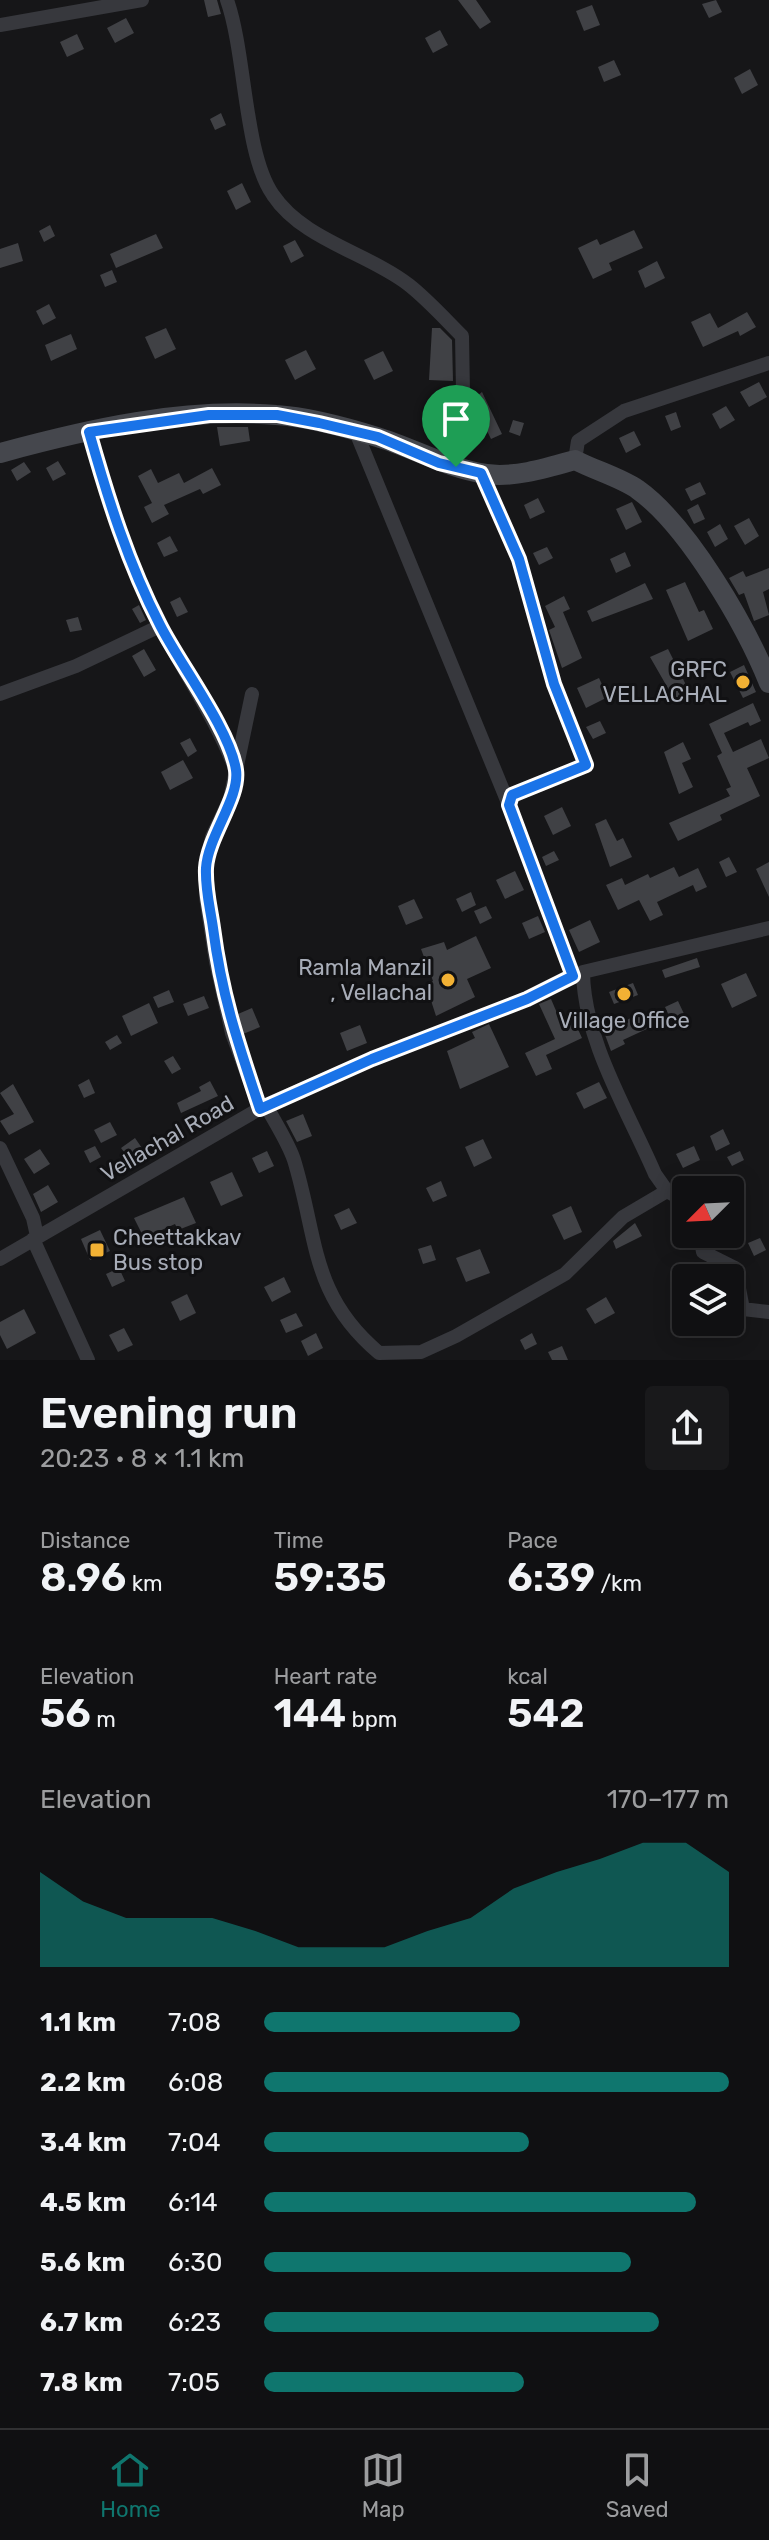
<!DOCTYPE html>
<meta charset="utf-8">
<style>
:root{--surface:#101012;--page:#19191b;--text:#f1f3f6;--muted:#9c9d9f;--line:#303032;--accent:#0f766e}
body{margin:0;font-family:Rubik,sans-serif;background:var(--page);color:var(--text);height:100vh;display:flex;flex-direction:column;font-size:30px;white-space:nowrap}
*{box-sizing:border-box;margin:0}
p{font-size:26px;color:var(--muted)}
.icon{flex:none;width:44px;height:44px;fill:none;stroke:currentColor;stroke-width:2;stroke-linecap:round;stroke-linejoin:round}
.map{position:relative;height:1360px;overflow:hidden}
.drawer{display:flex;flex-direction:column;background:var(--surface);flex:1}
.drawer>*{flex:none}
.needle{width:52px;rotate:246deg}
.buttons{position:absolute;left:672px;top:1176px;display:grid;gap:16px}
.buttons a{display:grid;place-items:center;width:72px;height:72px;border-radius:8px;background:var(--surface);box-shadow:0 4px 20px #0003,0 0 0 2px var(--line);font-size:40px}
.pin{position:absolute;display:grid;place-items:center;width:68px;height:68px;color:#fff;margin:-82px -34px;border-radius:50% 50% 50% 0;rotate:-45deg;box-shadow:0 0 8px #0007}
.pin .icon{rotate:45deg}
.round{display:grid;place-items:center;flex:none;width:84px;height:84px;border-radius:8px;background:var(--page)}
.overview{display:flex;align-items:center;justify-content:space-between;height:136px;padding:0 40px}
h1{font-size:44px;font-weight:600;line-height:60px}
.figures{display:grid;grid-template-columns:repeat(3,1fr);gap:12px;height:136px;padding:8px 40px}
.figures div{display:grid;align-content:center}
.figures b{font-size:40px;font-weight:600}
.figures small{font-size:22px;font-weight:400}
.figures p{font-size:22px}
.chart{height:224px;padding:16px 40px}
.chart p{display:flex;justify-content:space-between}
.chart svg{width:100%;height:144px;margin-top:8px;fill:var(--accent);opacity:.7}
ul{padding:0 40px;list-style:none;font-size:26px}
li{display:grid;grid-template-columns:128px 96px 1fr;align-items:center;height:60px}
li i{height:20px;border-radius:10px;background:var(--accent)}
.dock{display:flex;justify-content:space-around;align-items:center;height:112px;border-top:2px solid var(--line);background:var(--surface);font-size:22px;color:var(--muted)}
.dock a{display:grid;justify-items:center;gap:4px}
.dock .on{color:var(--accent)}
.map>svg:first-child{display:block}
</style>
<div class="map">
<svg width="769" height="1360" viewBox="0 0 769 1360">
<rect width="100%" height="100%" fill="#161618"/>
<!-- building -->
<path fill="#404145" d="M204 0H217L221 14 208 17Z
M458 0H476L491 22 480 29Z
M716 0 722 12 709 18 702 4Z
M592 5 600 25 584 31 576 11Z
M126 18 134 33 115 43 107 28Z
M440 30 448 45 433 53 425 38Z
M77 34 84 49 67 57 60 42Z
M614 60 621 75 604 82 598 67Z
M750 69 758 85 742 94 734 78Z
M221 113 226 125 215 130 210 119Z
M242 183 251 202 236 210 227 191Z
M50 225 55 236 44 242 39 231Z
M634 230 643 248 609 263 612 270 593 279 578 248 597 239 600 245Z
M156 234 163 248 116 268 110 254Z
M295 240 304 256 291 263 283 246Z
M18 243 23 261 0 268V249Z
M657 261 665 278 645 288 638 271Z
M112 270 117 282 105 287 100 275Z
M49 304 56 318 43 325 36 311Z
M747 312 756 327 740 336 738 331 703 347 691 322 710 313 718 328Z
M166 328 176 349 155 359 145 337Z
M432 328H440L452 340 453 381 429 380Z
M71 334 77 349 51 361 45 345Z
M306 350 316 369 295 380 285 360Z
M383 351 393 371 374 380 364 360Z
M759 382 767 397 749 407 740 392Z
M482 392 502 434 491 439 472 400Z
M726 406 735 420 720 429 712 414Z
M676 412 681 427 671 431 665 416Z
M513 420 524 423 520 436 509 432Z
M436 421 450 422 449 438 436 437Z
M217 427H248L250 441 220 446Z
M634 431 641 445 626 453 619 438Z
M58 461 66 474 53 481 46 468Z
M24 462 31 472 17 481 11 470Z
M212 468 221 485 203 494 200 489 164 505 169 514 152 523 144 507 152 503 138 476 151 469 158 483 179 473 184 483Z
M700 482 706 494 691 501 685 489Z
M538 498 545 512 530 519 524 505Z
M632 502 642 522 626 530 616 509Z
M698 504 705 519 694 524 687 510Z
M749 518 759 536 745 545 734 526Z
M720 524 728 539 715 547 707 532Z
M170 536 178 551 164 557 157 543Z
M547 547 553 558 539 565 533 553Z
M625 552 631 566 616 573 610 559Z
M769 568V589L763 592 769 615 754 621 744 593 739 595 729 578 743 571 746 577Z
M685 582 699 612 704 610 713 629 688 641 666 590Z
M645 583 653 599 592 622 587 611Z
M564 596 570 609 563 612 582 658 562 668 549 630 555 627 545 606Z
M180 597 188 612 177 617 170 602Z
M139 605 146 620 140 623 132 609Z
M78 617 82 630 70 632 66 620Z
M144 649 156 670 144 677 132 656Z
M668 649 692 697 677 704 650 657Z
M744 665 756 692 743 698 730 672Z
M599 678 608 697 586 708 577 688Z
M753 703 761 721 750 726 748 722 724 733 733 752 761 739 769 758 747 768 760 796 720 815 722 820 678 841 669 823 730 796 726 789 731 787 717 756 722 753 709 724Z
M600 721 606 733 593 739 586 727Z
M190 738 197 751 188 757 180 743Z
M683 742 691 759 682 763 693 787 679 794 664 752Z
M183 760 193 778 170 790 161 772Z
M562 807 571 826 553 835 544 816Z
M606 819 617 841 623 838 632 857 610 867 595 824Z
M554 851 559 860 546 866 542 857Z
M729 857 737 872 726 877 719 862Z
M769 862V897L756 869Z
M674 867 679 877 698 868 707 887 696 892 693 885 657 902 663 915 650 921 639 900 618 910 606 885 622 878 625 885 648 874 650 878Z
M515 871 524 890 505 899 496 880Z
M471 892 476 905 462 912 456 899Z
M414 899 423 918 406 925 398 906Z
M486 906 492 918 480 924 474 911Z
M538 916 545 932 529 939 522 923Z
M590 920 600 942 579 952 569 930Z
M476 936 491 968 467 979 475 997 436 1016 426 985 433 981 421 949 444 942 447 950Z
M697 958 700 967 665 978 662 970Z
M746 973 757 996 732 1008 721 984Z
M633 983 638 995 614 1004 609 992Z
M169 990 174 1002 158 1008 153 997Z
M204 996 209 1008 188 1016 183 1004Z
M551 999 560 1020 571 1014 582 1038 546 1055 552 1069 536 1076 525 1053 555 1039 539 1004Z
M678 1001 685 1016 672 1022 665 1007Z
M149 1003 158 1023 131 1036 122 1016Z
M252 1008 260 1027 243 1034 238 1014Z
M644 1011 651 1027 623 1040 625 1044 611 1051 604 1032Z
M489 1024 509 1067 460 1089 447 1051 475 1038 472 1032Z
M360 1025 367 1043 347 1051 340 1033Z
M117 1035 122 1043 110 1050 105 1042Z
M173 1056 181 1069 172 1074 164 1061Z
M89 1079 95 1093 84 1098 78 1085Z
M210 1081 218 1096 181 1113 177 1103 201 1091 199 1087Z
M599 1082 607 1098 584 1109 576 1093Z
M13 1084 34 1122 9 1135 0 1121 14 1114 0 1093Z
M303 1114 312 1136 297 1142 286 1121Z
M110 1122 117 1135 101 1143 94 1130Z
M723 1129 730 1144 716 1151 710 1136Z
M135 1138 144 1151 131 1161 121 1148Z
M483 1139 492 1158 474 1167 465 1147Z
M95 1146 101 1157 90 1163 84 1151Z
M694 1146 700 1160 683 1168 676 1154Z
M40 1149 50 1164 34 1174 24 1159Z
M267 1151 274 1166 259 1173 252 1158Z
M740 1151 744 1160 732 1166 727 1157Z
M232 1172 243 1196 221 1206 210 1182Z
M441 1181 447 1196 433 1202 426 1188Z
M48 1185 58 1202 41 1212 33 1194Z
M184 1197 196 1223 178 1230 175 1224 144 1238 134 1218Z
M571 1206 582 1232 564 1240 552 1215Z
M349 1208 357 1223 341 1230 334 1215Z
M635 1223 642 1236 616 1249 613 1241Z
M100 1230 110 1251 90 1260 81 1239Z
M760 1238 766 1250 754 1256 748 1243Z
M431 1245 436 1260 423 1264 418 1249Z
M480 1249 490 1273 466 1282 456 1258Z
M119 1268 125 1281 112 1287 106 1274Z
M284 1277 291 1292 272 1302 264 1287Z
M187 1294 196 1313 180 1321 171 1302Z
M606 1297 615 1313 595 1324 586 1309Z
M24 1309 36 1333 7 1349 0 1335V1322Z
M296 1313 303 1326 286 1333 280 1320Z
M124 1328 133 1345 118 1352 109 1335Z
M316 1333 323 1348 308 1356 301 1341Z
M532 1333 537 1344 525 1350 520 1340Z
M562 1346 568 1360H552L548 1352Z"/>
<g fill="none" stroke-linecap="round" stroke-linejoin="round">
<!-- street -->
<path stroke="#37383d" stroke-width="14" d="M227 0C246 54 244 154 273 195 303 240 368 253 409 285 428 300 445 319 462 336L463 392 456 467
M0 25 142 0
M89 432C107 498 128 561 159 623 184 673 216 718 236 771
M356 432 509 805
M575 460 578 441 624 411 769 363
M481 473 519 559 554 684 586 765 512 795 509 805 573 976
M0 694 76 666 160 626
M252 694 230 799 212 837 206 866V897L216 962 232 1033 260 1109
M266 1105C275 1123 288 1142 294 1160 318 1238 310 1295 379 1353L421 1352 456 1336 565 1274 623 1217 667 1191 655 1174C628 1111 584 1041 583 972
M0 1148 33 1218 37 1236
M667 1191 686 1202
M700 1234 703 1252 735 1268 743 1309 769 1312
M33 1239 88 1360
M0 1259 266 1105 372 1059 527 999 583 972 769 928"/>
<!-- secondary -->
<path stroke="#45474d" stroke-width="20" d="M0 453C88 429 184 407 276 415 308 417 345 427 377 437 414 448 446 468 486 474 515 478 547 468 575 460 594 470 619 477 637 489 688 525 746 626 769 683"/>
</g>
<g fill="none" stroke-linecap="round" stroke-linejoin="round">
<!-- route casing -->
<g stroke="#fff" stroke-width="16">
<path id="route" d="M209 415H277L319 423 378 437 439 463 481 473 519 559 554 684 586 765 512 795 509 805 573 976 527 999 372 1059 260 1109C238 1043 222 997 213 928 210 907 205 889 206 868 208 836 240 798 236 770 230 730 179 663 160 625 128 563 108 499 89 432Z"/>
</g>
<!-- route -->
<use href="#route" stroke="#1a73e8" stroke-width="10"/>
</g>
<!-- markers -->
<g fill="#f2b134" stroke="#111113" stroke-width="3">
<circle cx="743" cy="682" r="8"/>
<circle cx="448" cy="980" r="8"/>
<circle cx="624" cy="994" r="8"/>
<rect x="89" y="1242" width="16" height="16" rx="4"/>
</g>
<g text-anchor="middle" stroke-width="6" stroke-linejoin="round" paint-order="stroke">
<!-- poi labels -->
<g font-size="22" fill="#a8adb8" stroke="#111113" text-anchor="end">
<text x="727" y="677">GRFC<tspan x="727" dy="25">VELLACHAL</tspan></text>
<text x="432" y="975">Ramla Manzil<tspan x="432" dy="25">, Vellachal</tspan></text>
<text x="624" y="1028" text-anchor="middle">Village Office</text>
<text x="113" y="1245" text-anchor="start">Cheettakkav<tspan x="113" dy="25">Bus stop</tspan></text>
</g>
<!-- street labels -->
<g font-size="22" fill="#a8adb8" stroke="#111113">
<text transform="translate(167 1138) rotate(-30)" y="8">Vellachal Road</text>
</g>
</g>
</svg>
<div class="buttons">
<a><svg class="needle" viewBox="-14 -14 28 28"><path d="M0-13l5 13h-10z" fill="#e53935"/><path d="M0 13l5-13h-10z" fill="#9c9d9f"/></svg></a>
<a><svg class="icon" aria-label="layers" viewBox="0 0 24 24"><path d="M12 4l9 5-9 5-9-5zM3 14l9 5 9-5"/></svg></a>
</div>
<div class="pin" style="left:456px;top:467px;background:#1e9e55"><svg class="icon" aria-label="arrive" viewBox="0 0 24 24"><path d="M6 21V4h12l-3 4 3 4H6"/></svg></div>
</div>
<section class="drawer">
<div class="overview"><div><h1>Evening run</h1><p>20:23 · 8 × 1.1 km</p></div><a class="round"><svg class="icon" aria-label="share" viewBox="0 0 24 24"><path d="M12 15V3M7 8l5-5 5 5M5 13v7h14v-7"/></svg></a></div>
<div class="figures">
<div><p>Distance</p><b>8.96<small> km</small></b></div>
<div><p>Time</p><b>59:35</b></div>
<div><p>Pace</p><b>6:39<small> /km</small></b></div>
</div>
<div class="figures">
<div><p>Elevation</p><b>56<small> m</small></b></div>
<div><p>Heart rate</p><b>144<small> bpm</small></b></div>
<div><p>kcal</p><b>542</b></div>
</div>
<div class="chart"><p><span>Elevation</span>170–177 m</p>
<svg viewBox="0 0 160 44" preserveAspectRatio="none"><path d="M0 44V15L10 24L20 29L30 29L40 29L50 33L60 38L70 38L80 38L90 33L100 29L110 20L120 15L130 11L140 6L150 6L160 15V44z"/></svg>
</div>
<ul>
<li><b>1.1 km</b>7:08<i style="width:55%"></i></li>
<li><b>2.2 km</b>6:08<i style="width:100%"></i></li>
<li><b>3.4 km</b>7:04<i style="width:57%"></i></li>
<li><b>4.5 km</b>6:14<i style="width:93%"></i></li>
<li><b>5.6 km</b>6:30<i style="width:79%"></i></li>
<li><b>6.7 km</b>6:23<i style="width:85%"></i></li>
<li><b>7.8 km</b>7:05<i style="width:56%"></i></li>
</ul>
</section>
<nav class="dock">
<a class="on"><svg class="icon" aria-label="home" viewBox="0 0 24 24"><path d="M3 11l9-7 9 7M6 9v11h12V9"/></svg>Home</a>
<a><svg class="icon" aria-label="map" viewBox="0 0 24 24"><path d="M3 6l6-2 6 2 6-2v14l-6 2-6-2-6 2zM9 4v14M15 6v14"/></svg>Map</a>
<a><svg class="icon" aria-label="saved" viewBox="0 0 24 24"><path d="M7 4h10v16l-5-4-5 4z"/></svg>Saved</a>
</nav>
